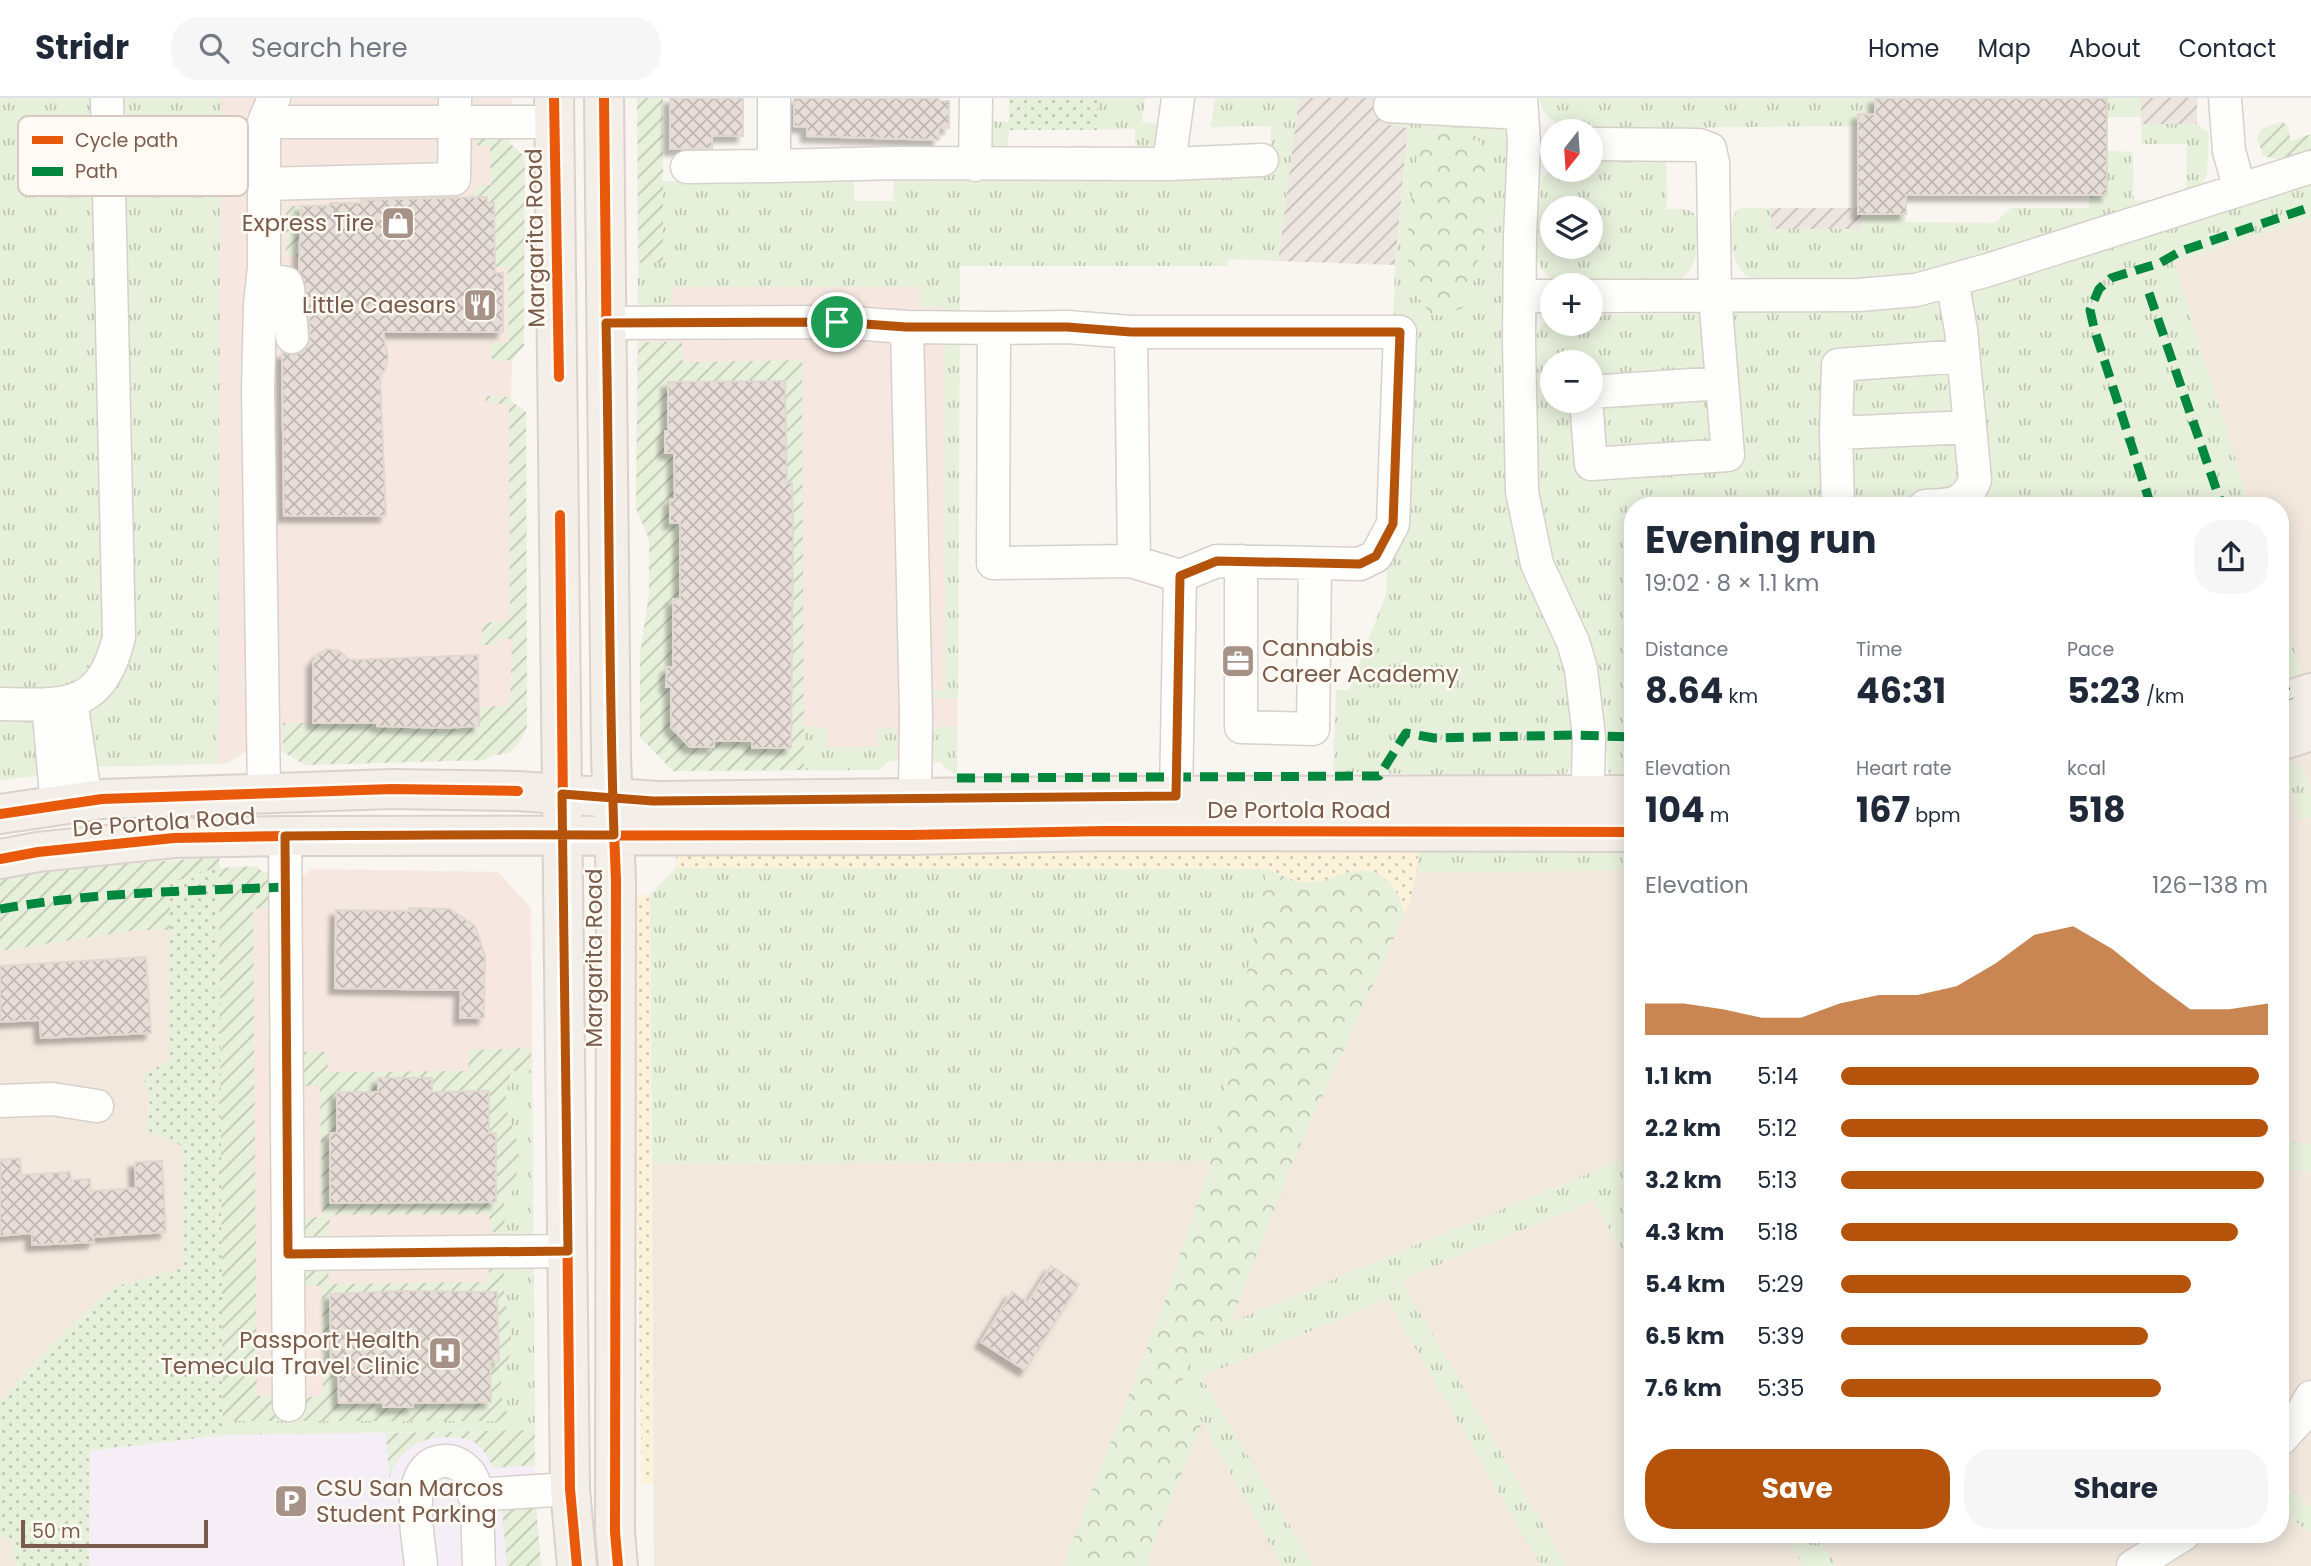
<!DOCTYPE html>
<meta charset="utf-8">
<style>
:root{--surface:#fff;--page:#f6f6f7;--text:#1f2937;--muted:#747a83;--line:#e0e1e3;--accent:#b45309}
body{margin:0;font-family:Poppins,sans-serif;background:var(--page);color:var(--text);height:100vh;display:flex;flex-direction:column;font-size:26px;white-space:nowrap}
*{box-sizing:border-box;margin:0}
p{font-size:23px;color:var(--muted)}
.icon{flex:none;width:38px;height:38px;fill:none;stroke:currentColor;stroke-width:2;stroke-linecap:round;stroke-linejoin:round}
.map{position:relative;flex:1;overflow:hidden}
.drawer{position:absolute;left:1624px;top:399px;width:665px;height:1046px;display:flex;flex-direction:column;background:var(--surface);border-radius:28px;box-shadow:0 4px 18px #0003}
.drawer>*{flex:none}
.needle{width:46px;rotate:197deg}
.fabs{position:absolute;left:1540px;top:21px;display:grid;gap:14px}
.fabs a{display:grid;place-items:center;width:63px;height:63px;border-radius:50%;background:var(--surface);box-shadow:0 4px 18px #0003;font-size:35px}
.scale{position:absolute;left:21px;bottom:18px;width:187px;box-sizing:border-box;padding-left:7px;border:4px solid #7a5c4d;border-top:0;font-size:19px;line-height:24px;white-space:nowrap;color:#7a5c4d;-webkit-text-stroke:5px #fffaf3;paint-order:stroke}
.pin{position:absolute;display:grid;place-items:center;width:60px;height:60px;color:#fff;margin:-30px;border:4px solid #fff;border-radius:50%;box-shadow:0 2px 7px #0007}
.round{display:grid;place-items:center;flex:none;width:74px;height:74px;border-radius:28px;background:var(--page)}
.overview{display:flex;align-items:center;justify-content:space-between;height:119px;padding:0 21px}
h1{font-size:38px;font-weight:700;line-height:52px}
.metrics{display:grid;grid-template-columns:repeat(3,1fr);gap:10px;height:119px;padding:7px 21px}
.metrics div{display:grid;align-content:center}
.metrics b{font-size:35px;font-weight:700}
.metrics small{font-size:19px;font-weight:400}
.metrics p{font-size:19px}
.chart{height:196px;padding:14px 21px}
.chart p{display:flex;justify-content:space-between}
.chart svg{width:100%;height:126px;margin-top:7px;fill:var(--accent);opacity:.7}
.primary-button{display:flex;gap:14px;margin-top:auto;padding:14px 21px}
.primary-button a{flex:1;height:80px;border-radius:28px;background:var(--accent);color:#fff;font-size:28px;font-weight:700;line-height:80px;text-align:center}
.primary-button a+a{background:var(--page);color:var(--text)}
ul{padding:0 21px;list-style:none;font-size:23px}
li{display:grid;grid-template-columns:112px 84px 1fr;align-items:center;height:52px}
li i{height:18px;border-radius:9px;background:var(--accent)}
header{display:flex;align-items:center;gap:42px;box-sizing:border-box;height:98px;padding:0 35px;background:var(--surface);border-bottom:2px solid var(--line)}
header strong{font-size:33px}
nav{display:flex;gap:38px;margin-inline-start:auto;font-size:24px}
.search{width:490px;height:63px;background:var(--page);display:flex;align-items:center;gap:18px;box-sizing:border-box;padding:0 24px;border-radius:28px;color:var(--muted);font-size:26px}
.map>svg:first-child{display:block}
</style>
<header>
<strong>Stridr</strong>
<div class="search"><svg class="icon" aria-label="search" viewBox="0 0 24 24"><circle cx="10" cy="10" r="6"/><path d="M15 15l6 6"/></svg>Search here</div>
<nav><a>Home</a><a>Map</a><a>About</a><a>Contact</a></nav>
</header>
<div class="map">
<svg width="2311" height="1468" viewBox="0 0 2311 1468">
<defs>
<pattern id="industrial-furrows" width="10" height="10" patternUnits="userSpaceOnUse" patternTransform="scale(1.75)"><rect width="10" height="10" fill="#ede5e0"/><path d="M-1 1l2-2M0 10L10 0M9 11l2-2" fill="none" stroke="#c5bdb8"/></pattern>
<pattern id="grass-tufts" width="24" height="20" patternUnits="userSpaceOnUse" patternTransform="scale(1.75)"><rect width="24" height="20" fill="#e7f0db"/><path d="M3 7l-1-3M5 7V3M7 7l1-3M15 17l-1-3M17 17v-4M19 17l1-3" fill="none" stroke="#c0c6b4"/></pattern>
<pattern id="forest-crowns" width="20" height="18" patternUnits="userSpaceOnUse" patternTransform="scale(1.75)"><rect width="20" height="18" fill="#e7f0db"/><path d="M2 6a3 3 0 1 1 6 0M12 15a3 3 0 1 1 6 0" fill="none" stroke="#c0c6b4"/></pattern>
<pattern id="sand-dots" width="8" height="8" patternUnits="userSpaceOnUse" patternTransform="scale(1.75)"><rect width="8" height="8" fill="#fbf2d9"/><path d="M2 2h.1M6 6h.1" fill="none" stroke="#d0c7b2" stroke-width="1.8" stroke-linecap="round"/></pattern>
<pattern id="park-dots" width="8" height="8" patternUnits="userSpaceOnUse" patternTransform="scale(1.75)"><rect width="8" height="8" fill="#e7f0db"/><path d="M2 2h.1M6 6h.1" fill="none" stroke="#c0c6b4" stroke-width="1.8" stroke-linecap="round"/></pattern>
<pattern id="garden-furrows" width="10" height="10" patternUnits="userSpaceOnUse" patternTransform="scale(1.75)"><rect width="10" height="10" fill="#e7f0db"/><path d="M-1 1l2-2M0 10L10 0M9 11l2-2" fill="none" stroke="#c0c6b4"/></pattern>
<pattern id="building-cross-hatch" width="8" height="8" patternUnits="userSpaceOnUse" patternTransform="scale(1.75)"><rect width="8" height="8" fill="#e6ded7"/><path d="M0 0l8 8M0 8l8-8" fill="none" stroke="#bfb7b1"/></pattern>
<filter id="shadow"><feDropShadow dx="-6" dy="6" stdDeviation="2" flood-color="#0004"/></filter>
</defs>
<rect width="100%" height="100%" fill="#f9f5f0"/>
<!-- residential -->
<path fill="#f2e8de" d="M2311 120V1468H654L652 1066 1211 1063 1291 1068 1419 744 1633 746V1437H2280V594L2305 585 2280 505V408H2250L2174 164Z
M137 832H170L169 962 142 978 149 993 148 1022 182 1047V1170L114 1189 55 1242 0 1304V853Z
M0 1437 11 1444 16 1468H0Z"/>
<!-- commercial -->
<path fill="#f6e8e1" d="M221 0H512L507 147 524 248 512 262 511 303 526 314 527 628 519 645 509 655 491 658 486 662 305 667 285 653 243 655 228 665 218 666Z
M638 165 960 168 957 677 944 669 941 664 932 663H889L879 672 673 673 640 639V557L649 496V442L636 410Z
M257 768 262 774 303 778 312 771 498 774 531 810 535 1332 223 1337 219 790Z"/>
<!-- industrial -->
<path fill="url(#industrial-furrows)" d="M1299 0H1390L1408 29 1395 167 1278 163Z
M2141 0H2197V26H2141Z
M1771 110H1858L1857 116H1862V131H1771Z"/>
<!-- education -->
<path fill="#f6eef6" d="M535 1332V1392L541 1468H89L90 1353 223 1337Z"/>
<!-- grass -->
<path fill="url(#grass-tufts)" fill-rule="evenodd" d="M0 0H221L218 666 92 669 0 683Z
M1009 0H1145L1142 24 1160 26 1158 44 1151 52 1135 51V31L1009 32 1007 53 995 51 990 43V23L1009 24Z
M1215 0H1299L1278 163 1228 161 1227 168H960L958 601 930 600 927 593 945 592 944 209H920V189H673L671 209 638 207V165H663V83L854 82V103H893L894 82 1270 76 1271 28 1211 29Z
M1538 0H1875V16H1858L1857 28 1567 31 1546 18Z
M2107 0H2141V19H2107Z
M1390 17 1504 30 1507 37 1504 205 1506 397 1512 435 1523 470 1566 568 1575 656 1572 667 1564 679H1478L1333 673 1336 592H1349L1386 496 1395 167 1408 30 1389 27ZM1438 32 1477 39 1491 76 1484 134 1468 208 1415 86 1417 56 1428 37Z
M2141 26H2197L2209 35 2207 77 2202 86 2186 92 2187 46H2141Z
M2107 53 2133 54V98L2136 103 2157 102 1917 179 1762 186C1753 182 1745 178 1739 169 1730 154 1726 123 1739 110H1771V131H1861L1862 116H1906V124L1995 125 2011 110H2089V97H2107Z
M1657 62 1664 63 1667 68V111C1675 111 1689 109 1694 116 1697 120 1697 128 1697 133 1697 159 1697 171 1674 186L1557 184C1545 178 1541 171 1536 160L1540 84 1550 71 1591 72V63ZM1552 110H1591V149H1552Z
M2311 85V120L2174 164 2250 408H1633V679H1615L1608 674 1602 605 1586 530 1557 469 1543 429 1537 396 1535 241C1538 231 1542 224 1552 219V226H1591V217L1869 213 1934 204 2003 186ZM1552 264H1591V303H1552Z
M2280 505 2305 586 2280 594Z
M804 629H823L827 632 828 649H878V632L881 629 897 632 896 663H889L879 672H804Z
M936 629H957V677L944 669 941 664 932 663 933 633Z
M2280 657C2311 669 2311 690 2311 719L2300 722 2291 693 2280 690Z
M1419 744 1633 746V772L1418 775Z
M676 770 1267 771 1211 1063 652 1066 650 797Z
M532 972 533 1137H505L504 1103 514 1091 519 1063 511 1025 506 1011V998L511 973Z
M2280 1042 2311 1046V1074L2280 1070Z
M1633 1057V1087L1619 1093 1633 1118V1172L1593 1103 1401 1182 1567 1468H1541L1387 1201 1201 1279 1314 1468H1282L1181 1286 1198 1238Z
M504 1164H533L535 1332 223 1337V1323H509L500 1294 501 1283 509 1259 511 1230 504 1199Z
M2280 1382 2311 1409V1436L2280 1411Z
M1785 1437H1818L1836 1468H1803Z"/>
<!-- forest -->
<path fill="url(#forest-crowns)" d="M1448 30H1460L1477 39 1491 76 1484 134 1468 208 1441 218 1429 215 1417 197 1405 152 1417 56 1422 38Z
M1267 771C1278 775 1292 783 1304 784 1330 787 1354 763 1378 776 1395 785 1399 798 1405 816L1291 1068 1231 1224 1198 1239 1181 1286 1202 1325 1153 1447 1148 1468H1063L1164 1205 1211 1063Z"/>
<!-- sand -->
<path fill="url(#sand-dots)" d="M1419 744C1418 770 1415 791 1405 816 1399 798 1395 785 1378 776 1354 763 1330 787 1304 784 1292 783 1278 775 1267 771L676 770V758L890 757Z
M631 797H650L653 1386 642 1385Z"/>
<!-- park -->
<path fill="url(#park-dots)" d="M1009 0H1097V32H1009Z
M219 770 223 1337 90 1353 89 1468H16L11 1444 0 1437V1304L55 1242 114 1189 182 1170V1048L144 1031C152 1012 151 996 142 978L169 962 170 782 192 780 201 773Z"/>
<!-- garden -->
<path fill="url(#garden-furrows)" d="M637 0H663V165H638Z
M2283 24 2287 27 2291 43 2311 36V53C2295 58 2280 65 2263 57L2257 40C2261 28 2271 27 2283 24Z
M511 38V46L524 58 525 62 524 248 512 262 496 263 490 259V245L509 244 508 169 370 168 369 170 297 167V158H286V108H301V148L494 142V105H487V99H475V88L491 87 490 48H478L475 41 477 39Z
M638 244H682L683 264 802 262 804 672 673 673 640 639V557L649 496V442L636 410Z
M487 298 511 299V303L526 314 527 628C522 639 517 653 504 656 496 657 492 657 486 662L305 667 283 654V625H377V628H479L478 610 510 607 512 541H499L498 547H482V532L485 525 510 522 509 309 505 306 487 305 485 303Z
M219 759 220 770 257 768 262 774 272 775V808L270 810 253 811 257 1298 303 1300 323 1297 322 1188 303 1187V1167L328 1169 329 1186 488 1184 489 1169 504 1164V1199L511 1230V1245L509 1259 501 1283 500 1294 510 1323H223L219 771 201 773 193 780 170 782V832H137L0 853V781L82 769Z
M531 950 532 972 511 973 506 998V1011L518 1046 519 1063 514 1091 504 1103 505 1137 491 1133 489 1116 330 1117 329 1138 308 1139 302 1135 303 1120 322 1119 320 988H301V955L303 954H327L328 974 468 973 469 952Z
M535 1332V1367L494 1370C489 1361 483 1350 474 1344 466 1340 456 1339 447 1339 418 1338 399 1354 389 1380L386 1335Z
M536 1408 541 1468H507L502 1412Z"/>
<!-- building -->
<path fill="url(#building-cross-hatch)" stroke="#e2d8d2" stroke-width="2" filter="url(#shadow)" d="M670 0H743V38H712V50L670 51Z
M794 0H939V3H949V30L939 29V42L807 38V29L794 28Z
M1875 0H2107V97H1906V116H1858V16H1875Z
M487 99V105H494L495 175H503V234H383L388 259 385 272 380 277 386 418H284L282 254 293 257 302 254 308 247 310 238 306 189 299 173 301 108H330V105H362V102Z
M785 283 787 385H792L793 437 791 650H752V643H714V649H690L671 629V589H666L667 569H673V501H680V425H670V401H675L674 355H665V333H668V284Z
M327 551 339 553 350 562 478 557 479 628 442 630 377 628V625H313V564L320 555Z
M409 810 450 811 475 828 485 858 484 920H460L461 892 335 890 336 812 409 813Z
M146 859 151 935 41 940 40 922 0 924V868Z
M378 980H432V994L489 993V1035H496V1104L330 1105V1035H337V994H378Z
M20 1060 21 1077 70 1074 71 1082 90 1081 91 1093 136 1090 135 1064 162 1063 166 1134 93 1139 94 1144 32 1147V1135L0 1138V1062Z
M1051 1168 1079 1186 1025 1272 981 1244 1012 1194 1028 1204Z
M399 1193 497 1194 499 1264 490 1263 491 1304 413 1305V1309H383V1304L339 1305 338 1262H331L330 1196Z"/>
<g fill="none" stroke-linecap="round" stroke-linejoin="round">
<!-- minor casing -->
<g stroke="#d7d1cb" stroke-width="35">
<path id="minor" d="M774 0V68L898 65 1169 66 1178 0
M1521 0 1524 45 1520 139 1519 242 1522 394 1537 466 1573 544 1581 571 1589 639 1588 679 1583 698
M2225 0 2229 53 2240 92
M1390 8 1522 15
M264 24H554
M1169 66 1262 62
M975 67 976 0
M687 69 774 68
M264 86 454 81 455 0
M263 181 286 185 288 190 292 239
M1521 198H1552
M1591 198 1859 197 1916 192 1988 172 2311 69
M606 225 837 224 907 229 916 617 915 701
M907 229 994 230
M1131 234H1400L1393 426 1376 458 1360 466 1217 463 1180 478 1176 698
M1591 294 1721 285
M1586 303 1591 366 1728 357 1715 198 1713 65 1710 51 1699 47 1591 46
M1836 335 1970 329
M1838 408 1836 335 1838 267 1963 258
M1925 408C1950 407 1964 408 1975 382L1961 232 1952 182
M1241 463V629L1313 631 1315 465
M1134 464 1131 234 1067 229 994 230 993 465 1129 463 1134 464 1180 478
M71 603 86 703
M0 606C65 607 101 613 119 539L107 0
M48 606 57 708
M264 695 258 292 260 206 264 169V24L274 0
M285 738 289 1307
M0 1003 52 1001 97 1008
M288 1156 568 1153
M2280 1342 2298 1322 2311 1299
M474 1397 570 1391
M421 1468C419 1439 400 1361 448 1363 458 1364 469 1372 473 1382 478 1396 478 1449 479 1468
M2133 1468 2183 1437"/>
</g>
<!-- major casing -->
<g stroke="#dad1cc" stroke-width="42">
<path id="major" d="M554 0 570 1391 577 1468
M604 0 611 659 616 782 615 1434 618 1468
M2280 605 2311 595
M2280 643 2311 633
M0 716 102 701 392 691 518 693 657 703 1089 698 1633 697
M0 761 38 754 174 740 285 738 912 737 1105 733 1633 734"/>
</g>
<!-- minor -->
<use href="#minor" stroke="#fefefd" stroke-width="32"/>
<!-- major -->
<use href="#major" stroke="#f3eee8" stroke-width="38"/>
<!-- quiet -->
<path stroke="#00873e" stroke-width="9" stroke-dasharray="18 9" stroke-linecap="butt" d="M2149 195 2222 408
M2151 408 2094 230 2090 212 2099 191 2111 180 2160 165 2181 153 2311 109
M2280 576 2289 602
M957 680 1379 678 1406 635 1434 640 1574 637 1633 639
M0 811C95 794 189 793 285 789"/>
<!-- cycleway casing -->
<g stroke="#fffaf3" stroke-width="15">
<path id="cycleway" d="M554 0 559 279
M604 0 611 659 616 782 615 1434 618 1468
M560 417 570 1391 577 1468
M0 716 102 701 392 691 518 693
M0 761 38 754 174 740 285 738 912 737 1105 733 1633 734"/>
</g>
<!-- cycleway -->
<use href="#cycleway" stroke="#e8590c" stroke-width="10"/>
</g>
<g fill="none" stroke-linecap="round" stroke-linejoin="round">
<!-- route casing -->
<g stroke="#fff" stroke-width="14">
<path id="route" d="M837 224 606 225C610 396 608 566 614 737 504 736 395 737 285 738L288 1156 568 1153C566 1001 564 849 562 696L653 703 1176 698 1180 478 1217 463 1360 466 1376 458 1393 426 1400 234H1131L1067 229H906L837 224"/>
</g>
<!-- route -->
<use href="#route" stroke="#b45309" stroke-width="9"/>
</g>
<!-- icons -->
<defs>
<g id="shop-square" transform="scale(1.75)"><rect x="-9" y="-9" width="18" height="18" rx="4" fill="#a69286" stroke="#fffaf3"/><path d="M-5-2.5h2.3a2.7 3.5 0 0 1 5.4 0H5L5.5 6h-11ZM-1.5-2.5h3a1.5 2.3 0 0 0-3 0Z" fill="#fff"/></g>
<g id="restaurant-square" transform="scale(1.75)"><rect x="-9" y="-9" width="18" height="18" rx="4" fill="#a69286" stroke="#fffaf3"/><path d="M-5-6h1v4h1v-4h1v4h1v-4h1v5L-1.5 .5V6h-2V.5L-5-1ZM5-6V6H3V1.5H1.5Q1.5-4 5-6Z" fill="#fff"/></g>
<g id="office-square" transform="scale(1.75)"><rect x="-9" y="-9" width="18" height="18" rx="4" fill="#a69286" stroke="#fffaf3"/><path d="M-6-3h4V-5.5h4V-3h4V5H-6ZM-1-4.5V-3h2v-1.5ZM-6 0V1H6V0Z" fill="#fff"/></g>
<g id="hospital-square" transform="scale(1.75)"><rect x="-9" y="-9" width="18" height="18" rx="4" fill="#a69286" stroke="#fffaf3"/><path d="M-5-5h3v3.5h4V-5h3V5h-3V1.5h-4V5h-3Z" fill="#fff"/></g>
<g id="parking-square" transform="scale(1.75)"><rect x="-9" y="-9" width="18" height="18" rx="4" fill="#a69286" stroke="#fffaf3"/><path d="M-3.5-5.5H1a3.5 3.5 0 0 1 0 7H-1V5.5H-3.5ZM-1-3.4V-.6H.8a1.4 1.4 0 0 0 0-2.8Z" fill="#fff"/></g>
</defs>
<g fill-rule="evenodd">
<use href="#shop-square" x="398" y="125"/>
<use href="#restaurant-square" x="480" y="207"/>
<use href="#office-square" x="1238" y="563"/>
<use href="#hospital-square" x="445" y="1255"/>
<use href="#parking-square" x="291" y="1403"/>
</g>
<g text-anchor="middle" stroke-width="5" stroke-linejoin="round" paint-order="stroke">
<!-- poi labels -->
<g font-size="23" fill="#7a5c4d" stroke="#fffaf3" text-anchor="end">
<text x="374" y="133">Express Tire</text>
<text x="456" y="215">Little Caesars</text>
<text x="1262" y="558" text-anchor="start">Cannabis<tspan x="1262" dy="26">Career Academy</tspan></text>
<text x="420" y="1250">Passport Health<tspan x="420" dy="26">Temecula Travel Clinic</tspan></text>
<text x="316" y="1398" text-anchor="start">CSU San Marcos<tspan x="316" dy="26">Student Parking</tspan></text>
</g>
<!-- street labels -->
<g font-size="23" fill="#7a5c4d" stroke="#fffaf3">
<text transform="translate(535 140) rotate(-91)" y="8">Margarita Road</text>
<text x="1299" y="720">De Portola Road</text>
<text transform="translate(164 724) rotate(-4)" y="8">De Portola Road</text>
<text transform="translate(594 860) rotate(-90)" y="8">Margarita Road</text>
</g>
</g>
<!-- legend -->
<rect x="18" y="18" width="230" height="80" rx="10" fill="#fffaf3" stroke="#d7cbc1" stroke-width="2"/>
<rect x="32" y="38" width="31" height="8" fill="#e8590c"/>
<rect x="32" y="69" width="31" height="9" fill="#00873e"/>
<g font-size="19" fill="#7a5c4d">
<text x="75" y="49">Cycle path</text>
<text x="75" y="80">Path</text>
</g>
</svg>
<div class="fabs">
<a><svg class="needle" viewBox="-14 -14 28 28"><path d="M0-13l5 13h-10z" fill="#e53935"/><path d="M0 13l5-13h-10z" fill="#747a83"/></svg></a>
<a><svg class="icon" aria-label="layers" viewBox="0 0 24 24"><path d="M12 4l9 5-9 5-9-5zM3 14l9 5 9-5"/></svg></a>
<a>+</a>
<a>−</a>
</div>
<div class="scale">50 m</div>
<div class="pin" style="left:837px;top:224px;background:#1e9e55"><svg class="icon" aria-label="arrive" viewBox="0 0 24 24"><path d="M6 21V4h12l-3 4 3 4H6"/></svg></div>
<section class="drawer">
<div class="overview"><div><h1>Evening run</h1><p>19:02 · 8 × 1.1 km</p></div><a class="round"><svg class="icon" aria-label="share" viewBox="0 0 24 24"><path d="M12 15V3M7 8l5-5 5 5M5 13v7h14v-7"/></svg></a></div>
<div class="metrics">
<div><p>Distance</p><b>8.64<small> km</small></b></div>
<div><p>Time</p><b>46:31</b></div>
<div><p>Pace</p><b>5:23<small> /km</small></b></div>
</div>
<div class="metrics">
<div><p>Elevation</p><b>104<small> m</small></b></div>
<div><p>Heart rate</p><b>167<small> bpm</small></b></div>
<div><p>kcal</p><b>518</b></div>
</div>
<div class="chart"><p><span>Elevation</span>126–138 m</p>
<svg viewBox="0 0 160 44" preserveAspectRatio="none"><path d="M0 44V33L10 33L20 35L30 38L40 38L50 33L60 30L70 30L80 27L90 19L100 9L110 6L120 14L130 25L140 35L150 35L160 33V44z"/></svg>
</div>
<ul>
<li><b>1.1 km</b>5:14<i style="width:98%"></i></li>
<li><b>2.2 km</b>5:12<i style="width:100%"></i></li>
<li><b>3.2 km</b>5:13<i style="width:99%"></i></li>
<li><b>4.3 km</b>5:18<i style="width:93%"></i></li>
<li><b>5.4 km</b>5:29<i style="width:82%"></i></li>
<li><b>6.5 km</b>5:39<i style="width:72%"></i></li>
<li><b>7.6 km</b>5:35<i style="width:75%"></i></li>
</ul>
<div class="primary-button"><a>Save</a><a>Share</a></div>
</section>
</div>
